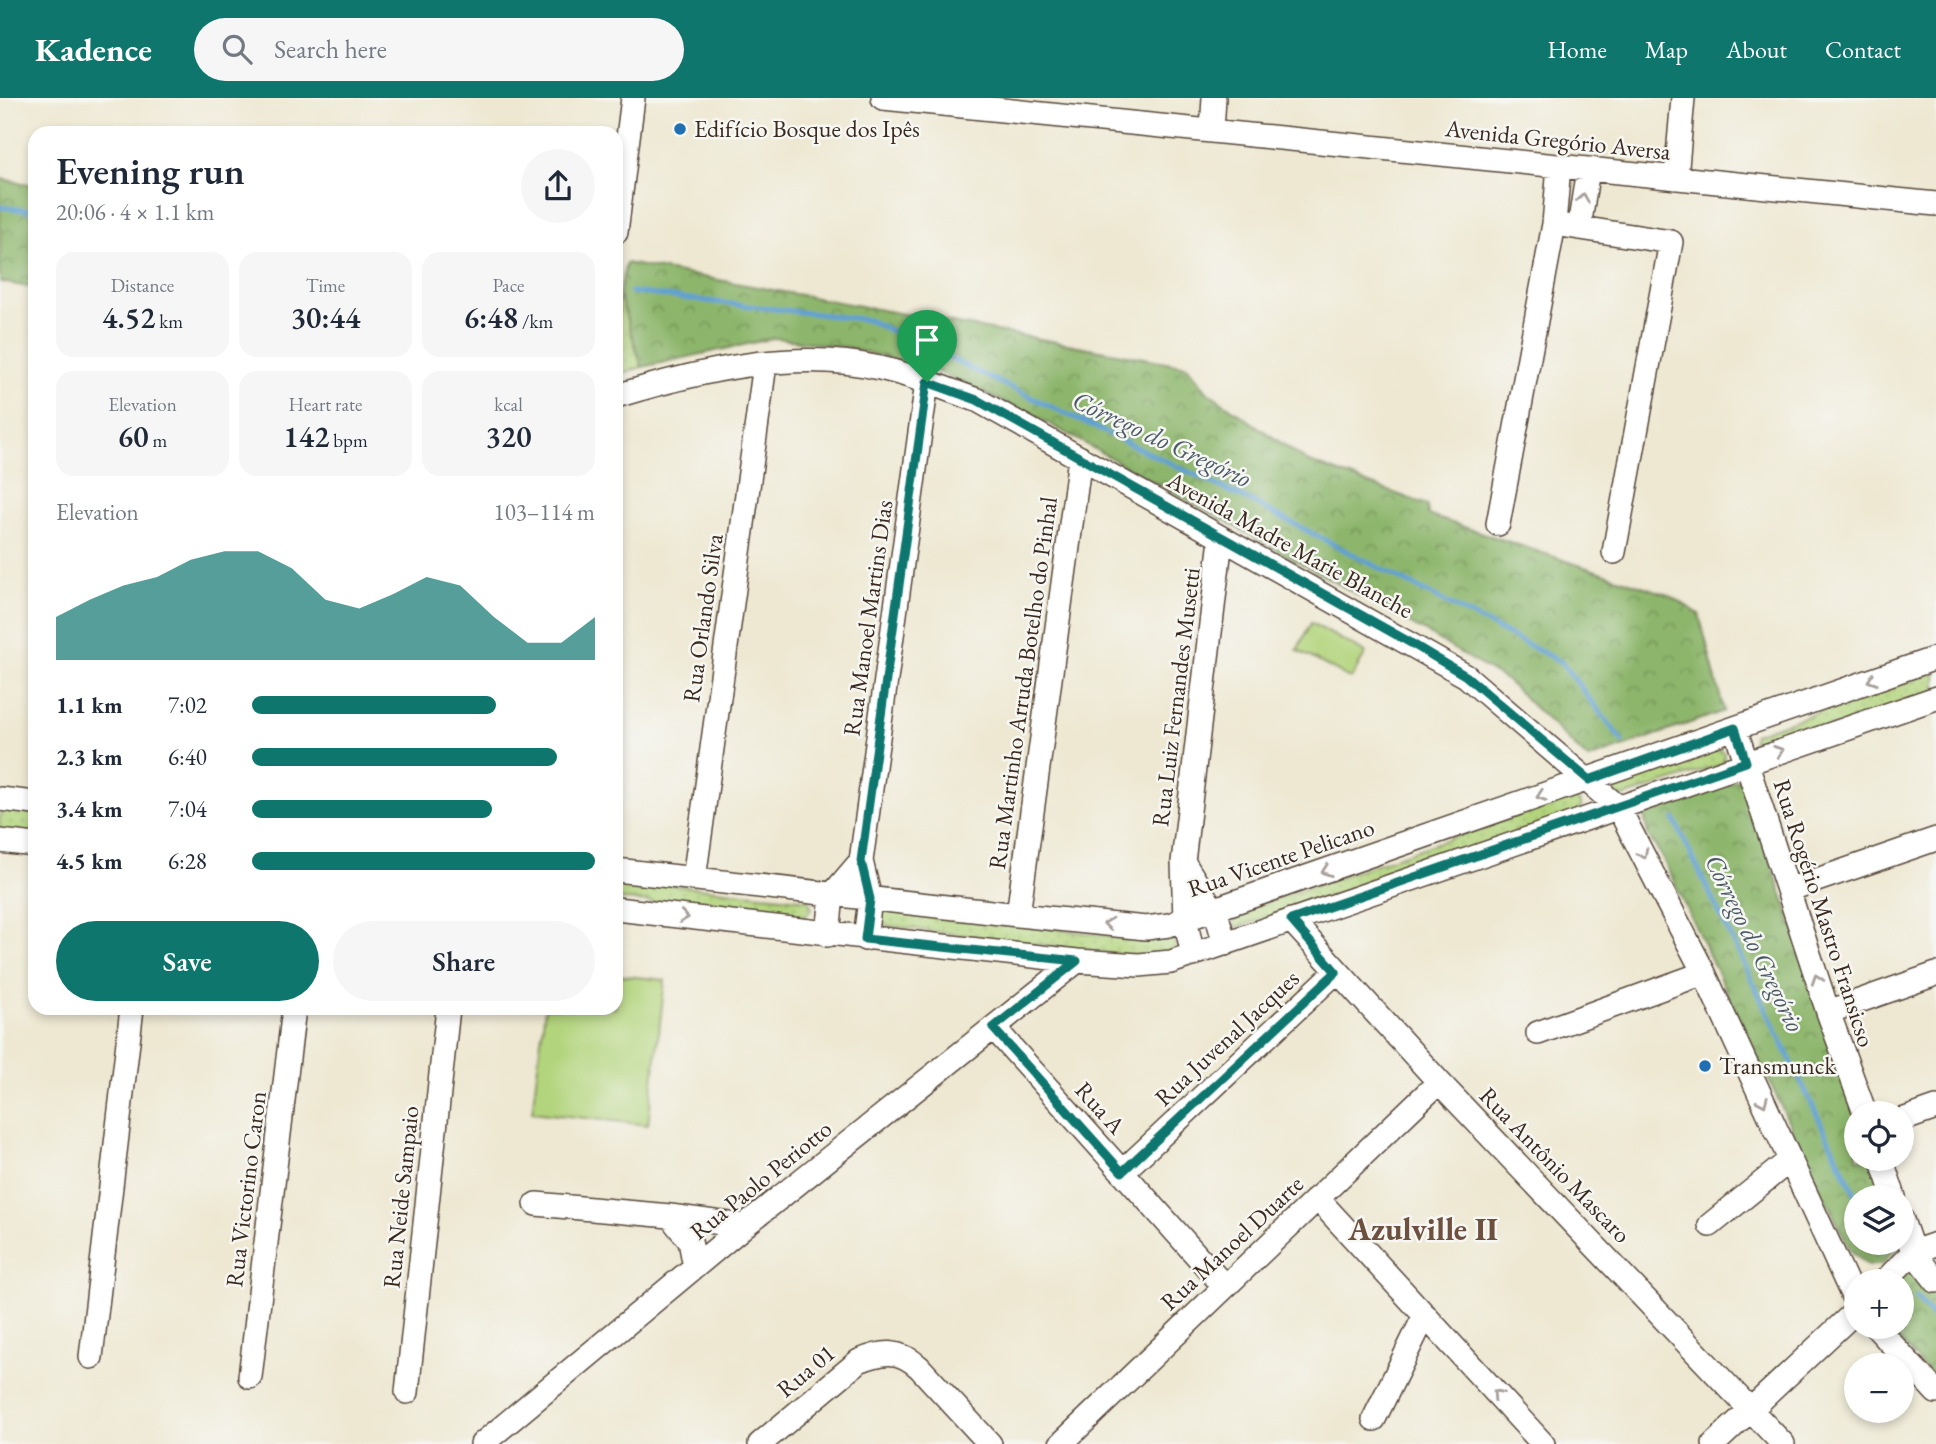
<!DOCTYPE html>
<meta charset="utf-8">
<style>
:root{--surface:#fff;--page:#f6f6f7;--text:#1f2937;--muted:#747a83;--accent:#0f766e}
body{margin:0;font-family:"EB Garamond",serif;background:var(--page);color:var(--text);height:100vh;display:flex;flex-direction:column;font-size:26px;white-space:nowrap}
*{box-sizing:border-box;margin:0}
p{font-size:23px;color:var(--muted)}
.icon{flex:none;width:38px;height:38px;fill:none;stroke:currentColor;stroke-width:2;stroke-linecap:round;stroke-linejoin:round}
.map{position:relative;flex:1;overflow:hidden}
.sheet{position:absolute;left:28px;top:28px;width:595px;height:889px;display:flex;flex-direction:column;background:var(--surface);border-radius:21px;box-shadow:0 4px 10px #0003}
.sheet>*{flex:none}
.fabs{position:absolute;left:1844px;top:1003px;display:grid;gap:14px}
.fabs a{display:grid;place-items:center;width:70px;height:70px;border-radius:50%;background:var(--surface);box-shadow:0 4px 10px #0003;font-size:35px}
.pin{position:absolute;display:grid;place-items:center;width:60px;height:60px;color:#fff;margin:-72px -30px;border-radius:50% 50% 50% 0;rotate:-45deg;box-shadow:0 0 7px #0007}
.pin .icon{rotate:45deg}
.round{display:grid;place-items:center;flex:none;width:74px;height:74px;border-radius:37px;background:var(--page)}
.overview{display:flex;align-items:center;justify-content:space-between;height:119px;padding:0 28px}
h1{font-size:38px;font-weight:600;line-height:52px}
.metrics{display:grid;grid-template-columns:repeat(3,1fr);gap:10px;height:119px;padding:7px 28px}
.metrics div{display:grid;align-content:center;border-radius:18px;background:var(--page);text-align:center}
.metrics b{font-size:30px;font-weight:600}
.metrics small{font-size:19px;font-weight:400}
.metrics p{font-size:19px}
.chart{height:196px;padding:14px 28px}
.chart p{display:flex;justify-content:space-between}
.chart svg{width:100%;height:126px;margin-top:7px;fill:var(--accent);opacity:.7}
.button{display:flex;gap:14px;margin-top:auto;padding:14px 28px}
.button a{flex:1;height:80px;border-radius:42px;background:var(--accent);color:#fff;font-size:28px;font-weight:600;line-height:80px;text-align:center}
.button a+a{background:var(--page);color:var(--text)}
ul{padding:0 28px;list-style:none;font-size:23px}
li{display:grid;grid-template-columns:112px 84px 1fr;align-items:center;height:52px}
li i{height:18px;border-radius:9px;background:var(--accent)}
header{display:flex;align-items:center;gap:42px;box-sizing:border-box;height:98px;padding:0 35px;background:var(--accent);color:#fff}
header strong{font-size:33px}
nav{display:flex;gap:38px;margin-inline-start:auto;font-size:24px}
.search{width:490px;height:63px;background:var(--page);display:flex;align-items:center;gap:18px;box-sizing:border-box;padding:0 24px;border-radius:38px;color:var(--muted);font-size:26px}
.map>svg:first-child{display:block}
</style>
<header>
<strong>Kadence</strong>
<div class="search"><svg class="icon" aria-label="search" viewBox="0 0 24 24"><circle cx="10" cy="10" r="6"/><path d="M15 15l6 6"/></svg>Search here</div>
<nav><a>Home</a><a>Map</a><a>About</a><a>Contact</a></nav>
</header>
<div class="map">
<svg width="1936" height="1346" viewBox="0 0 1936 1346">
<defs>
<pattern id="green-dots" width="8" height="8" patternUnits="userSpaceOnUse" patternTransform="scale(1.75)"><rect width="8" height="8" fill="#b2d47c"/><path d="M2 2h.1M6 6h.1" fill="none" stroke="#9ab66b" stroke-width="1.8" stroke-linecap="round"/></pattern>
<pattern id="forest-crowns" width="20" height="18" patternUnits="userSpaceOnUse" patternTransform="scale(1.75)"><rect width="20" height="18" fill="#8db66c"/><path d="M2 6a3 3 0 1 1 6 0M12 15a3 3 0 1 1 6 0" fill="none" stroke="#749458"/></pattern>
</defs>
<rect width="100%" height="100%" fill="#f6f6f2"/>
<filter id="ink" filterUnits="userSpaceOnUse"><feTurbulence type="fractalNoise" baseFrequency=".0143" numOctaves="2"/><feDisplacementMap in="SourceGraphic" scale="14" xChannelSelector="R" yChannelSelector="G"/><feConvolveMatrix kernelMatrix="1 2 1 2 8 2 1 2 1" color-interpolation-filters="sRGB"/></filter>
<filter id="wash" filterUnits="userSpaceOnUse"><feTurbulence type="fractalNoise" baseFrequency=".00686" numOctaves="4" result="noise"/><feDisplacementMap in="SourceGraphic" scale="28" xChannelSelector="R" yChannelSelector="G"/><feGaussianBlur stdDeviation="1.57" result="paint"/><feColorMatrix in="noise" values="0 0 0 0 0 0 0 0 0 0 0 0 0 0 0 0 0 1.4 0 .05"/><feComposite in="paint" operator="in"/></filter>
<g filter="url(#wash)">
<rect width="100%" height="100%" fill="#eee8d2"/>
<!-- green -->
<path fill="url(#green-dots)" stroke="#767f4d" stroke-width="2" d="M619 196 642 269 616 277Z
M1936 574V595L1759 653 1752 645 1754 636Z
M1715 649 1724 655 1723 666 1620 700 1614 693V683Z
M1572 698 1581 705 1582 713 1236 830 1234 825 1238 814Z
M0 711 35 715V740L0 736Z
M616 781 809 802 812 811 804 819 616 801Z
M886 808 1138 842 1148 837H1173L1176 850 1167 856 1140 859 875 826 872 816Z"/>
<!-- forest -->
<path fill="url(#forest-crowns)" stroke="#647045" stroke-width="2" d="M0 81 35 87V190L0 184Z
M626 165 1187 268 1208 294 1307 363 1427 407 1428 417 1669 497 1699 516 1724 613 1588 661 1507 583 1427 535 1035 318 931 271 845 249 775 240 642 269 619 196Z
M1742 680 1857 1015V1060L1872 1061 1874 1065 1882 1099H1857V1144L1892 1145 1894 1153 1881 1167H1867L1850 1152 1661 757 1648 737 1644 717Z
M1913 1154 1924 1185 1936 1199V1282L1887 1229 1902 1228V1183H1892Z"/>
<!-- pitch -->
<path fill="#b2d47c" stroke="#767f4d" stroke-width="2" d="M1311 525 1366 555 1351 581 1297 552Z
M616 877 665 882 648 1027 532 1014 545 910H616Z"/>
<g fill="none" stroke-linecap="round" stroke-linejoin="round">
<!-- stream -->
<path stroke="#61a0d3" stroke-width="5" d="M0 109 35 113
M631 194 868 222 1246 401 1561 564 1622 643
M1674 721 1857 1100
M1878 1144 1882 1153
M1916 1199 1936 1223"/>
</g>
</g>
<g filter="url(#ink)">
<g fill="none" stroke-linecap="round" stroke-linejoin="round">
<!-- minor casing -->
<g stroke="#564639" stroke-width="26">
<path id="minor" d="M883 0 1936 106
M1212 32 1214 0
M1676 80 1683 0
M1554 126 1671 144 1614 454
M1579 130 1588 71
M616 134 633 0
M616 298C699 273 793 250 880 270 913 277 945 291 977 302L1466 578 1618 709 1704 875 1857 1207
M1498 426 1554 126 1559 68
M1735 630 1828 914 1865 1015
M0 701 35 705
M0 743 35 747
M1184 765 1217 818 1225 846
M616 772 1018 817 1146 830 1169 827 1936 560
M694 781 765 266
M1788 792 1936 741
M616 811 1077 863 1139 867 1171 864 1936 600
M1018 817 1080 360
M1291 822 1439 984 1783 1346
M828 837 832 797 861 763
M865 841 870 801 861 763 927 284
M1193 857 1185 821 1183 764 1221 441
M1828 914 1936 876
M994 930 1224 1188
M1538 935 1704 875
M1902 1022 1936 1010
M1881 1060 1894 1099
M1122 1074 1336 874
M1317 1100 1543 1346
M536 1106 670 1118 744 1128
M670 1118 690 1143 695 1169
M1902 1122 1913 1154 1936 1183
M1710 1127 1790 1062
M1885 1183 1913 1154 1936 1146
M1875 1228 1936 1294
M91 1259 132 910
M250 1279 294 910
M407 1294 448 910
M1374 1321 1425 1217
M482 1346 744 1128 1077 863
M760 1346 859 1263C883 1253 899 1251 919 1269L990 1346
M1061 1346 1439 984
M1714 1346 1857 1212"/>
</g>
<!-- minor -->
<use href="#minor" stroke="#fff" stroke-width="23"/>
</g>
<!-- one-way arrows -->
<defs><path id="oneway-chevron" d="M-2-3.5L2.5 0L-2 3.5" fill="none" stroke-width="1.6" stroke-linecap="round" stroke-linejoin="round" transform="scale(1.75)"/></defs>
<g stroke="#a79f9a">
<use href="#oneway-chevron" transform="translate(1583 100) rotate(-81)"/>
<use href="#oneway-chevron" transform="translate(1872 582) rotate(161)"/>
<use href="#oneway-chevron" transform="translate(1779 653) rotate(-19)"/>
<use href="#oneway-chevron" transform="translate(1541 698) rotate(161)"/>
<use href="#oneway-chevron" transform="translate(1643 756) rotate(63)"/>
<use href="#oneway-chevron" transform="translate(1326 773) rotate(161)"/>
<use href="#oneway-chevron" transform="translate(684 819) rotate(7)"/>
<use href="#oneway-chevron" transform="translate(1108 826) rotate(-174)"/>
<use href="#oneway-chevron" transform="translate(1817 881) rotate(-108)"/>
<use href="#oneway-chevron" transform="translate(1763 1004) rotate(66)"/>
<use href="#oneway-chevron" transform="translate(1497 1296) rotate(-132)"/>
</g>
</g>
<g fill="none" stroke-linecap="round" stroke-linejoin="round" filter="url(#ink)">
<!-- route casing -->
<g stroke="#fff" stroke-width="14">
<path id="route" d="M927 284 977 302 1411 545 1466 578 1589 682 1735 630 1746 664 1291 822 1336 874 1122 1074 993 930 1077 863 865 841 870 801 861 763Z"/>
</g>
<!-- route -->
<use href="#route" stroke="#0f766e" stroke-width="9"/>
</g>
<!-- markers -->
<g fill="#1f6fb2" stroke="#f6f6f2" stroke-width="2.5">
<circle cx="680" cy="31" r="7"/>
<circle cx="1705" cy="968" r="7"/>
</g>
<g text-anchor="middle" stroke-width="5" stroke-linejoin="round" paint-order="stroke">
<!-- poi labels -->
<g font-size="24" fill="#3b2a1e" stroke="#f6f6f2" text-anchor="start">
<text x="694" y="39">Edifício Bosque dos Ipês</text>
<text x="1719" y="976">Transmunck</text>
</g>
<!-- street labels -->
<g font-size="24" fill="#3b2a1e" stroke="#f6f6f2">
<text transform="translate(1558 42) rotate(6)" y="8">Avenida Gregório Aversa</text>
<text transform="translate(1290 447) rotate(29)" y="8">Avenida Madre Marie Blanche</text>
<text transform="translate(703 520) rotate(-82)" y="8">Rua Orlando Silva</text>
<text transform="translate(868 520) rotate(-82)" y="8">Rua Manoel Martins Dias</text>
<text transform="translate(1023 585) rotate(-82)" y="8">Rua Martinho Arruda Botelho do Pinhal</text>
<text transform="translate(1176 599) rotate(-83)" y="8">Rua Luiz Fernandes Musetti</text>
<text transform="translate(1281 760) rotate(-19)" y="8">Rua Vicente Pelicano</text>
<text transform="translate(1824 815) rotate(72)" y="8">Rua Rogério Mastro Fransicso</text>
<text transform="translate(1227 940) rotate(-43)" y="8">Rua Juvenal Jacques</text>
<text transform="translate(1100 1010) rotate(48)" y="8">Rua A</text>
<text transform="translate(1555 1067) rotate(46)" y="8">Rua Antônio Mascaro</text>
<text transform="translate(761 1082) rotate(-39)" y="8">Rua Paolo Periotto</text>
<text transform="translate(246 1091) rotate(-83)" y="8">Rua Victorino Caron</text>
<text transform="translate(401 1099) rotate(-84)" y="8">Rua Neide Sampaio</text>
<text transform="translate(1232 1145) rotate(-43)" y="8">Rua Manoel Duarte</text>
<text transform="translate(806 1273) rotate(-40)" y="8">Rua 01</text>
</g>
<!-- water labels -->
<g font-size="26" font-style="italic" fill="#4a5966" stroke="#f6f6f2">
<text transform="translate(1162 341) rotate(25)" y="9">Córrego do Gregório</text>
<text transform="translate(1755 845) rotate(64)" y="9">Córrego do Gregório</text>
</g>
<!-- district labels -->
<g font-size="32" font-weight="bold" fill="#6e503f" stroke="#f6f6f2">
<text x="1423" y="1142">Azulville II</text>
</g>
</g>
</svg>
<div class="fabs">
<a><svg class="icon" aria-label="locate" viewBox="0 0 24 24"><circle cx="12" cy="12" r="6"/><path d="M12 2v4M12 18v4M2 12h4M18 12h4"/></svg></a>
<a><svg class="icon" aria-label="layers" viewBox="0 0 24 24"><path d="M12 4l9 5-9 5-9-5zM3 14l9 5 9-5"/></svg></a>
<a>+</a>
<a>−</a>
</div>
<div class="pin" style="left:927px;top:284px;background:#1e9e55"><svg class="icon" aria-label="arrive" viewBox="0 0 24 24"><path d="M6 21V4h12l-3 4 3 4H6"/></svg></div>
<section class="sheet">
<div class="overview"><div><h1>Evening run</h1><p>20:06 · 4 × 1.1 km</p></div><a class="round"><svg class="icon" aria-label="share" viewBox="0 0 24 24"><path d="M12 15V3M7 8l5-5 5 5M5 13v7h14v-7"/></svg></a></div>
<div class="metrics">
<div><p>Distance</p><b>4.52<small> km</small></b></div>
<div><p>Time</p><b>30:44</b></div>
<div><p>Pace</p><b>6:48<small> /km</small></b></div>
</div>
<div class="metrics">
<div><p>Elevation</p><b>60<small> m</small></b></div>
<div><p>Heart rate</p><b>142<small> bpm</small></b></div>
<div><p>kcal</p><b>320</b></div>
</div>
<div class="chart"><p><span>Elevation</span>103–114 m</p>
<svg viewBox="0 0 160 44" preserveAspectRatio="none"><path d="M0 44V29L10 23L20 18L30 15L40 9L50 6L60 6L70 12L80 23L90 26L100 21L110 15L120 18L130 29L140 38L150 38L160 29V44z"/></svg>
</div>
<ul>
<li><b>1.1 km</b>7:02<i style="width:71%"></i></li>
<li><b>2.3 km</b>6:40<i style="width:89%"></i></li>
<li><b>3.4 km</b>7:04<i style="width:70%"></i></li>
<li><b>4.5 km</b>6:28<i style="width:100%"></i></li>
</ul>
<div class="button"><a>Save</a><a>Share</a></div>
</section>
</div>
